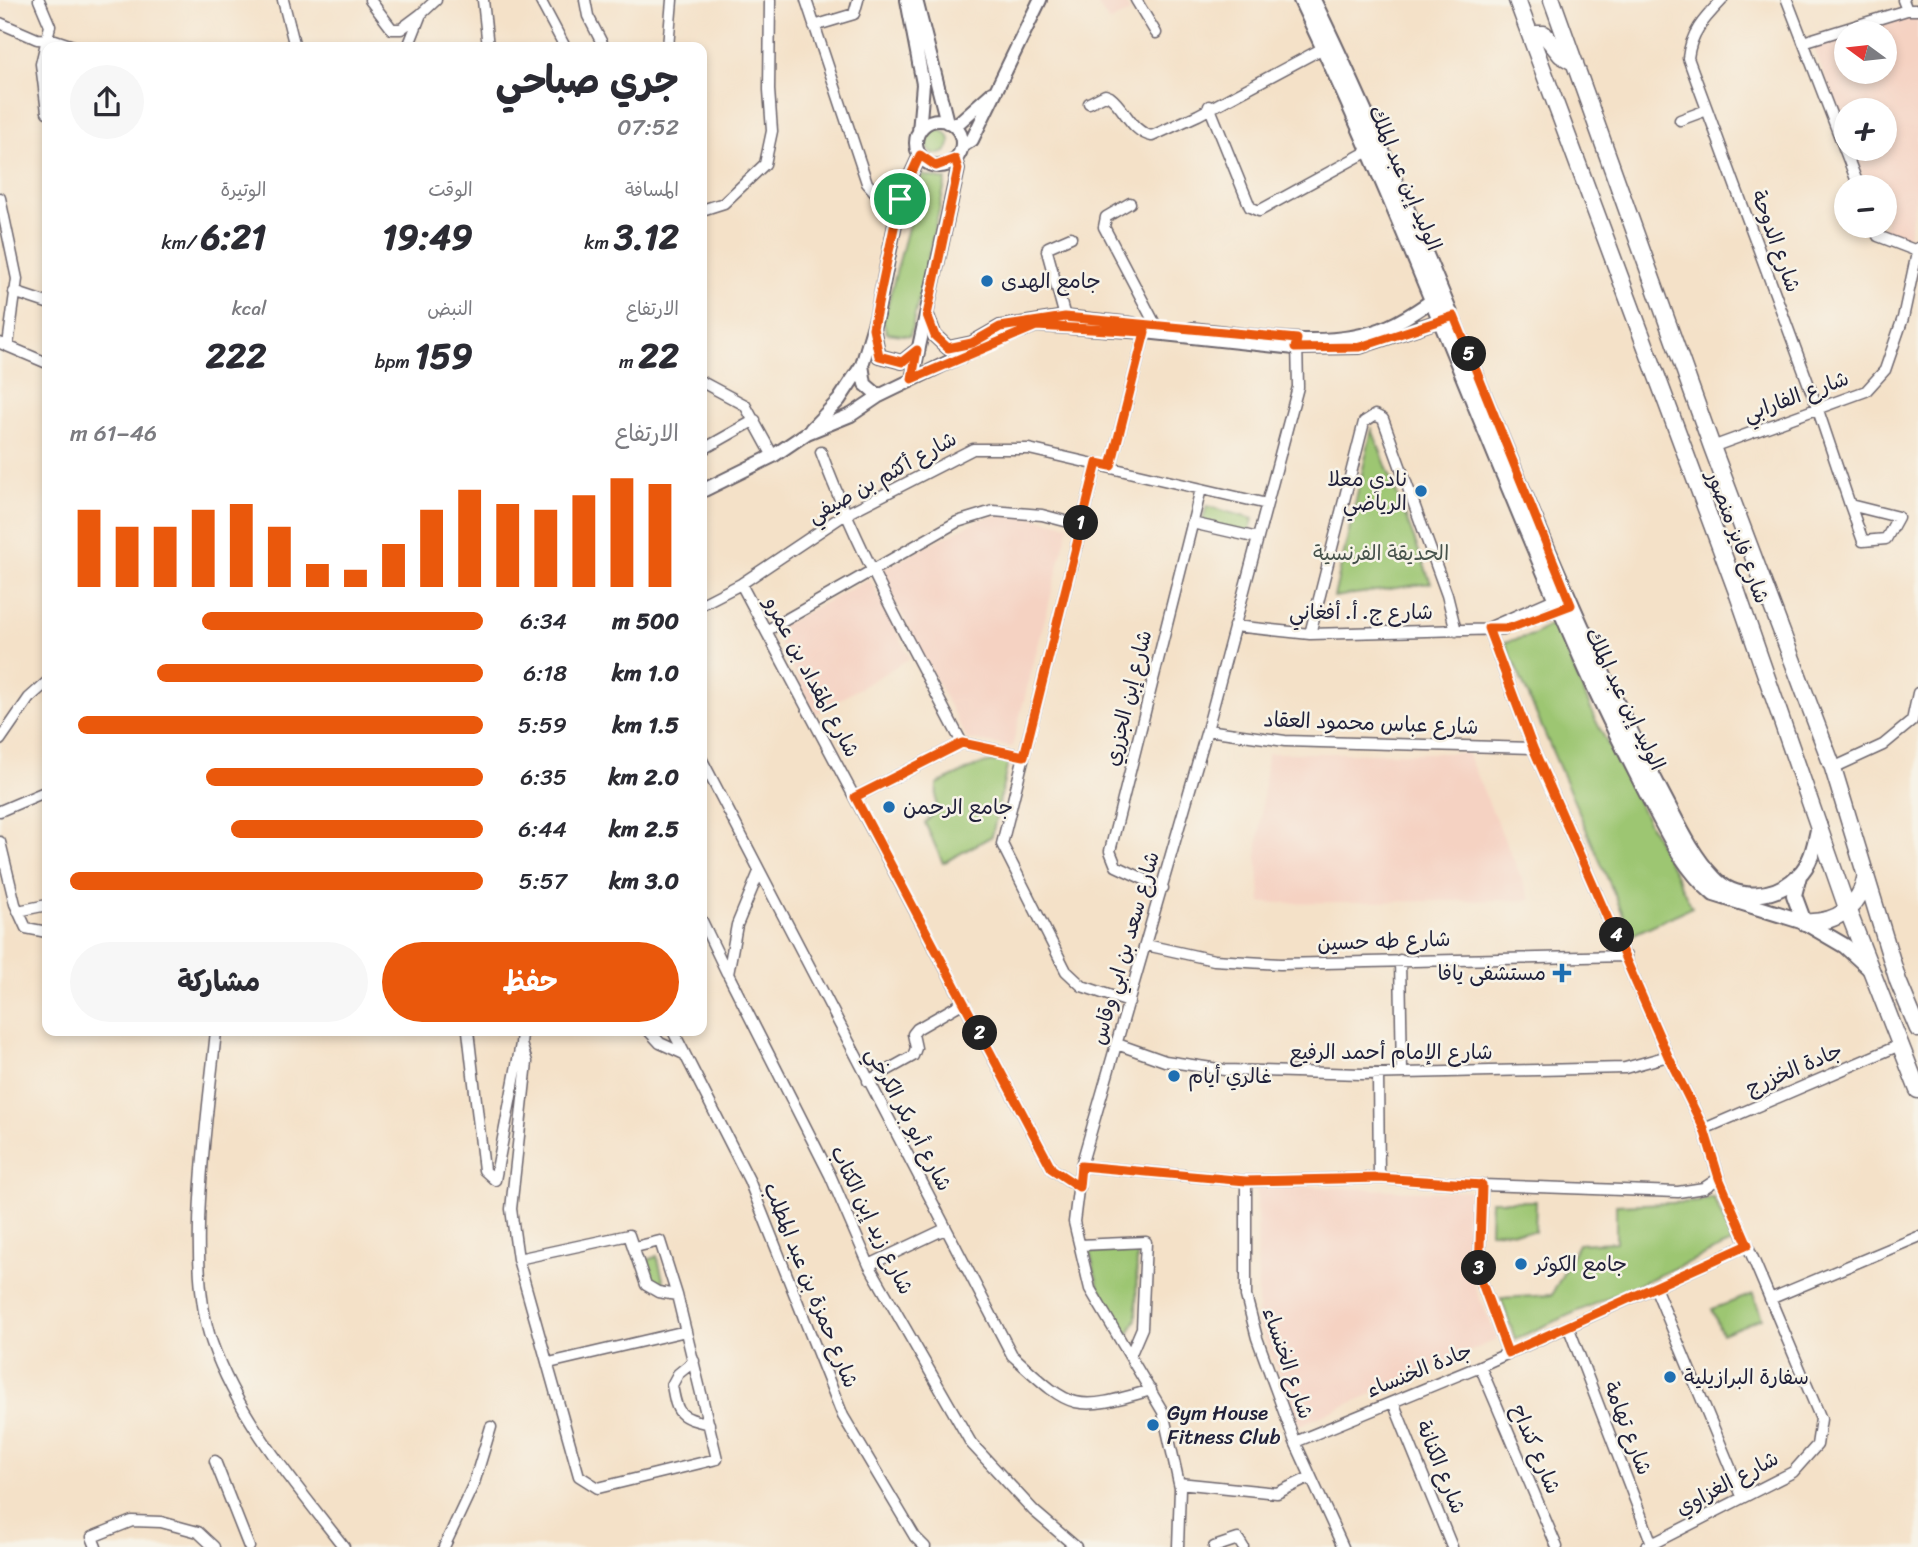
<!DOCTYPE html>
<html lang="ar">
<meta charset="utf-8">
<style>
:root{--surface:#fff;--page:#f7f7f7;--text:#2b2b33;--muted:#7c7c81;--accent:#ea580c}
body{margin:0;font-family:Sriracha,"Playpen Sans Arabic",sans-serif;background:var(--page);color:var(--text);direction:rtl;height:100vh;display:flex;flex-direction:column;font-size:26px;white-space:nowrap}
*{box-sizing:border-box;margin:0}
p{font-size:23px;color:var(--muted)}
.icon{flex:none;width:38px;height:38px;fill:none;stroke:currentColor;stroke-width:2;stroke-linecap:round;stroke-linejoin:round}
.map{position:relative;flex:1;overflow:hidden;direction:ltr}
.sheet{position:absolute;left:42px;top:42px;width:665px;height:994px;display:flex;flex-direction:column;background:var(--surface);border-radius:14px;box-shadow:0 4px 10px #0003;direction:rtl}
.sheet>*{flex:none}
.needle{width:46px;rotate:285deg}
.controls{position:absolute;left:1834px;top:21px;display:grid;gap:14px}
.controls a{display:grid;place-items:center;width:63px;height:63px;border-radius:50%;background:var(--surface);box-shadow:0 4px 10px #0003;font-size:35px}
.pin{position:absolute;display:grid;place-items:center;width:60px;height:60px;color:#fff;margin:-30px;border:4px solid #fff;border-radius:50%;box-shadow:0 2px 7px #0007}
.km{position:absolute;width:35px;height:35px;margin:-18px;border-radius:50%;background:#222;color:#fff;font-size:19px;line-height:35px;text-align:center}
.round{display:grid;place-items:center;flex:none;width:74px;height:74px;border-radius:37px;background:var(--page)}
.headline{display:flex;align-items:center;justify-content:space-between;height:119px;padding:0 28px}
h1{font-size:38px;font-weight:700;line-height:52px}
.figures{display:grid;grid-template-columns:repeat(3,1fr);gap:10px;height:119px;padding:7px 28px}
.figures div{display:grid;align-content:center}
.figures b{font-size:35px;font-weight:700}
.figures small{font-size:19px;font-weight:400}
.figures p{font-size:19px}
.chart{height:196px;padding:14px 28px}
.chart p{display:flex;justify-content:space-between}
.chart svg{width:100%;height:126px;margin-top:7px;stroke:var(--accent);stroke-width:6}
.button{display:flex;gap:14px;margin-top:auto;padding:14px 28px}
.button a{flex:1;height:80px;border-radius:42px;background:var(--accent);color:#fff;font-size:28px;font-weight:700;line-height:80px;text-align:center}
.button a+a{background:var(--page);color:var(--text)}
ul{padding:0 28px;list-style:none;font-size:23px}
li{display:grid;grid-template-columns:112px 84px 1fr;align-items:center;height:52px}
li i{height:18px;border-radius:9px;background:var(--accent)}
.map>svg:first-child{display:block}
</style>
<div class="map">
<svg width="1918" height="1547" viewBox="0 0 1918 1547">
<rect width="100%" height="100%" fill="#f7f3e8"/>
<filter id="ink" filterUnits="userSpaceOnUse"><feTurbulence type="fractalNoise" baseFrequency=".0143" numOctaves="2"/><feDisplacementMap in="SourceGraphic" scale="14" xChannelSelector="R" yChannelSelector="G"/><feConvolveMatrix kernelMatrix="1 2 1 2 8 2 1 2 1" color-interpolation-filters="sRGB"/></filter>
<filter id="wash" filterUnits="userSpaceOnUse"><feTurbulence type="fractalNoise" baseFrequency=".00686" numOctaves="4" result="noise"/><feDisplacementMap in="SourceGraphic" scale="28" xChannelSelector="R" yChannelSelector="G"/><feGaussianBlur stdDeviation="1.57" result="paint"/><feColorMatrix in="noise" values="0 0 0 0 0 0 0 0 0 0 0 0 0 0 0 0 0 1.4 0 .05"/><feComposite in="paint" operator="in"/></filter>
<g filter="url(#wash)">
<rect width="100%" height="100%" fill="#f4e1c8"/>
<!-- built -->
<path fill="#f5d2c2" d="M1095 0H1124L1130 12 1109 22Z
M1918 14V185L1909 235 1899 237 1883 231 1881 226H1885V187H1866L1852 149H1885V110H1846V134L1813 46 1846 36V72H1885V33H1855Z
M1008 512 1069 525 1012 747 967 739 879 571 978 520Z
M870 579 910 658 816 714 773 630Z
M1267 753H1467L1531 900 1261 903 1257 857Z
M1268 1185 1439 1192 1470 1190V1277L1498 1339 1300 1425 1258 1324 1257 1189Z"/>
<!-- green -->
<path fill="#9dc672" stroke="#607456" stroke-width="2" d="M926 142a12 12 0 1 1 24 0a12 12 0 1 1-24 0Z
M922 175 946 180 910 336 887 333 883 322Z
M1372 429 1431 583 1334 597Z
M1207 506 1253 519 1249 533 1202 522Z
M1554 622 1596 721 1692 907 1632 935 1505 642 1533 635Z
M1009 758 992 836 943 863 925 823 936 811 937 784 979 765Z
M1713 1197 1734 1242 1515 1339 1501 1298 1552 1295 1578 1244 1616 1242V1205L1697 1202Z
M1491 1201H1536L1535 1232 1490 1231Z
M1137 1251 1136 1319 1128 1337 1098 1285 1090 1252Z
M657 1256 664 1283 661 1286 650 1283 646 1261Z
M1753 1294 1762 1318 1722 1334 1712 1309Z"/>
</g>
<g filter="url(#ink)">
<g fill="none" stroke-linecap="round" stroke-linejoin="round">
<!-- minor casing -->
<g stroke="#6c656c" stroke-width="13">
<path id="minor" d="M39 0 50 26 41 64 47 112
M283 0 295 47
M370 0 392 29H401L421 14
M483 0 488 47
M540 0 565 47
M585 0 588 16 604 47
M806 0 867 183 880 198 900 199
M1136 0 1156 33
M1722 0C1704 19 1691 32 1688 58L1817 407 1850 505 1863 541 1886 539 1898 517 1850 505
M1787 0 1859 187
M1903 0 1907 10
M0 23 37 39 55 40 76 47
M814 26 854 14 858 0
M1803 42 1907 10H1918
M408 47 421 14 436 0
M668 47 672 0
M1089 103 1105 95 1110 97C1125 108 1131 132 1152 136L1198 115 1327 46
M1209 106 1250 207 1259 211 1370 150
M1680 120 1707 110
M0 198 17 279 8 345
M1130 203 1106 217 1104 227 1156 326
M702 210 724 203 765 164 772 131 769 90 770 0
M1874 226 1878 236 1917 251
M14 292 47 303
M1065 317 1047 251 1048 247 1071 237
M0 343 47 363
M702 382 745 405 773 456
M1712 447 1866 391 1885 370 1903 318 1918 248
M702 450 755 420
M821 452C859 554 912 647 962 743
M1097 463 1002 844 1066 971 1082 986 1129 1002
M1111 466 1145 332
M1192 523 1258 538
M741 584 1052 1169 1079 1187
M702 604 741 584 844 515 973 449H1029L1267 504
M1234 626 1310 634 1504 629 1565 607
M1488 628 1533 748 1668 1056 1704 1129 1719 1178 1821 1419 1817 1445 1793 1472 1646 1547
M1488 628 1561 596
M766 631 957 522 993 511 1042 515 1080 525
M1310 634 1364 422 1375 415 1383 419 1447 595 1456 631
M1207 730 1285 741 1533 748
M0 740 29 698 47 682
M702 760 1012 1355C1072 1410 1072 1413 1151 1390
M1833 768 1883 745 1912 721 1918 693
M855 797 962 743 1024 756
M0 811 47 791
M0 842 15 904 26 928 47 932
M759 872 737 925 728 974 830 1175 869 1265 971 1443 1034 1511 1076 1547
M1163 888 1116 866 1110 851 1201 489
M18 911 47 905
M702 921 727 973
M1146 945 1214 960 1280 964 1626 956
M1400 960 1402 1073
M216 1031C208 1114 184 1265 212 1343 239 1419 295 1484 344 1547
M468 1031 484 1170 495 1180 521 1044
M522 1031 521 1044 527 1062 511 1209 518 1259 579 1476 598 1488 717 1459 677 1295 660 1241 635 1247
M649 1031 660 1043 684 1054
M673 1031 749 1180 843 1416 915 1537 925 1547
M1117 1044 1165 1061 1225 1070 1361 1074 1625 1068 1668 1056
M1378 1074 1379 1178
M868 1081 913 1056 916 1048 913 1034 917 1029 964 1002
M1704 1129 1900 1045
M1081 1166 1246 1181 1379 1178 1482 1185 1678 1192 1704 1188 1719 1178
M1246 1181V1296L1257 1338 1295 1442 1343 1547
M1482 1185 1479 1275 1508 1353
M1080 1245 1146 1242 1142 1328 1130 1356
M518 1259 629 1235 646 1285 658 1292 677 1295
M869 1265 945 1229
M1655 1287 1742 1496
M1770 1299 1918 1237
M1568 1326 1652 1544
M694 1361 678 1374 672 1385C677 1415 679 1417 709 1424
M549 1363 686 1331
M1480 1366 1557 1547
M1393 1402 1452 1547
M1295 1442 1480 1366 1748 1245
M215 1461 249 1547
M1179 1483 1277 1493 1311 1477
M96 1547 92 1537 132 1521 161 1522 198 1532 214 1547
M444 1547 474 1483 491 1427
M1178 1547 1180 1488 1163 1412 1090 1289 1074 1222 1081 1166 1207 730 1298 387 1297 342
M1214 1547 1238 1539 1243 1547"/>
</g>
<!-- tertiary casing -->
<g stroke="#6c656c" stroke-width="16">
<path id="tertiary" d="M907 0 923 84 919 132
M916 0 947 122
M916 143a23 23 0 1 1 46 0a23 23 0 1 1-46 0Z
M955 126 992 93
M962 146 972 140 1040 0
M927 315 935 336 948 348 972 343 1000 327 1065 317 1133 324
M873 328 879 356 902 362 917 350
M1192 329C1255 335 1330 352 1389 326 1408 318 1423 306 1440 295
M862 365 865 384 879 396
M912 379 958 169 955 159
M811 429 839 400 862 365 877 315 900 199 920 155
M702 491 773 456 807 433 851 415 879 396 984 345 1036 325 1145 332 1295 348 1360 347 1447 318"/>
</g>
<!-- secondary casing -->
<g stroke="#6c656c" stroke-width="18">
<path id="secondary" d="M1301 0C1406 220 1488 449 1587 671 1606 713 1626 753 1647 794 1666 830 1683 868 1714 894L1804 922 1845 946 1870 969
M1313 0C1416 212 1494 435 1592 650 1614 699 1638 748 1663 796 1678 824 1691 854 1713 877 1735 902 1775 899 1798 876 1812 863 1815 843 1819 825
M1799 876 1794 895 1804 922"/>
</g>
<!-- trunk casing -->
<g stroke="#6c656c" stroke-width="19">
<path id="trunk" d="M1517 0 1737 592 1848 911 1918 1090
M1552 0 1712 447 1833 768 1898 981 1918 1029
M1532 39 1536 34H1544L1561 55 1575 63
M1804 922C1836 924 1861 907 1866 874"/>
</g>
<!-- minor -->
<use href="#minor" stroke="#fff" stroke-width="10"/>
<!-- tertiary -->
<use href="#tertiary" stroke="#fff" stroke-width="12"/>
<!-- secondary -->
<use href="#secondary" stroke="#fff" stroke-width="14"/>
<!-- trunk -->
<use href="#trunk" stroke="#fff" stroke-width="16"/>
</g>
</g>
<g fill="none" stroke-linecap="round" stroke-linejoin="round" filter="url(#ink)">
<!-- route casing -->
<g stroke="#fff" stroke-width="14">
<path id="route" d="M920 155 936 166 955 159 958 169 927 315 935 336 948 348 972 343 1000 327 1065 317 1297 339 1295 348 1360 347 1454 316 1571 605 1510 628H1488L1533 748 1668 1056 1704 1129 1719 1178 1748 1245 1508 1353 1479 1275 1482 1185 1379 1178 1246 1181 1081 1166 1079 1187 1052 1169 855 797 962 743 1024 756 1097 463 1111 466 1145 332 1036 326 912 379 917 350 902 362 879 356 873 328 900 199Z"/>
</g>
<!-- route -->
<use href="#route" stroke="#ea580c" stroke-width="9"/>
</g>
<!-- markers -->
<g fill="#1f6fb2" stroke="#f7f3e8" stroke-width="2.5">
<circle cx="987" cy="281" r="7"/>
<circle cx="1421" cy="491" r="7"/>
<circle cx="889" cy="807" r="7"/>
<path d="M1558.5 962.5h7v7h7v7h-7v7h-7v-7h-7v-7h7z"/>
<circle cx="1174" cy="1076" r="7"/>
<circle cx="1521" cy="1264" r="7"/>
<circle cx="1670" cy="1377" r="7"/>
<circle cx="1153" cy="1425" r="7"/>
</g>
<g text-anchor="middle" stroke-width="5" stroke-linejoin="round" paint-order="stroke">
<!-- street labels -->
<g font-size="21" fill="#22223b" stroke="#f7f3e8">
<text transform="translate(1405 178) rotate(67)" y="7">الوليد إبن عبد الملك</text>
<text transform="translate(1776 241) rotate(70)" y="7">شارع الدوحة</text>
<text transform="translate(1796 396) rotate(-20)" y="7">شارع الفارابي</text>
<text transform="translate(882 477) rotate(-29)" y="7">شارع أكثم بن صيفي</text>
<text transform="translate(1738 537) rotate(69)" y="7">شارع فايز منصور</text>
<text x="1361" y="619">شارع ج. أ. أفغاني</text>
<text transform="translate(812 677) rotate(62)" y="7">شارع المقداد بن عمرو</text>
<text transform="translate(1128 698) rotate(-76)" y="7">شارع إبن الجزري</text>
<text transform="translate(1625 699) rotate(64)" y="7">الوليد إبن عبد الملك</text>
<text transform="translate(1371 723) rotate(2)" y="7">شارع عباس محمود العقاد</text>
<text transform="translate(1384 941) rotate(-2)" y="7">شارع طه حسين</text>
<text transform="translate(1125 948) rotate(-74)" y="7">شارع سعد بن ابي وقاس</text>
<text x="1391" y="1059">شارع الإمام أحمد الرفيع</text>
<text transform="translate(1794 1069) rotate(-23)" y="7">جادة الخزرج</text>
<text transform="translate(909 1119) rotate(62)" y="7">شارع أبو بكر الكرخي</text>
<text transform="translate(872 1220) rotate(64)" y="7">شارع زيد إبن الكتاب</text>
<text transform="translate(811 1285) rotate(68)" y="7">شارع حمزة بن عبد المطلب</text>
<text transform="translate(1288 1363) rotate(71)" y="7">شارع الخنساء</text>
<text transform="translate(1419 1370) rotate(-22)" y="7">جادة الخنساء</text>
<text transform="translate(1628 1428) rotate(69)" y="7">شارع تهامة</text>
<text transform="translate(1536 1449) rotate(67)" y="7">شارع كنداح</text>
<text transform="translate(1441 1467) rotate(68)" y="7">شارع الكنانة</text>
<text transform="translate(1727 1483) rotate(-28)" y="7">شارع الغزاوي</text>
</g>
<!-- poi labels -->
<g font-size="21" fill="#22223b" stroke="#f7f3e8" text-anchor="start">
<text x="1001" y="288">جامع الهدى</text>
<text x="1407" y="486" text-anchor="end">نادي معلا<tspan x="1407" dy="24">الرياضي</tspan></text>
<text x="903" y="814">جامع الرحمن</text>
<text x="1546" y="980" text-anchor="end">مستشفى يافا</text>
<text x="1188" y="1083">غالري أيام</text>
<text x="1535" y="1271">جامع الكوثر</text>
<text x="1684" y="1384">سفارة البرازيلية</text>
<text x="1167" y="1420">Gym House<tspan x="1167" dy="24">Fitness Club</tspan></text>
</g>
<!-- park labels -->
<g font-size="21" fill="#47534c" stroke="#f7f3e8">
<text x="1381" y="560">الحديقة الفرنسية</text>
</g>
</g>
</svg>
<div class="controls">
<a><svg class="needle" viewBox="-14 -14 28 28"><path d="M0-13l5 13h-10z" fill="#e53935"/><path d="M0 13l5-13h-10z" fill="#7c7c81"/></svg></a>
<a>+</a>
<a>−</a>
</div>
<div class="pin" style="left:900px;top:199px;background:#1e9e55"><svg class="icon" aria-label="arrive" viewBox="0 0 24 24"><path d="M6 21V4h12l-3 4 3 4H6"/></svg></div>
<b class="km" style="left:1081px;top:523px">1</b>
<b class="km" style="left:980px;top:1033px">2</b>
<b class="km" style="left:1479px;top:1268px">3</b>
<b class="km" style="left:1617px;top:935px">4</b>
<b class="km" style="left:1469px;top:354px">5</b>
<section class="sheet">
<div class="headline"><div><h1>جري صباحي</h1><p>07:52</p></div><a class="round"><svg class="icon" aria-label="share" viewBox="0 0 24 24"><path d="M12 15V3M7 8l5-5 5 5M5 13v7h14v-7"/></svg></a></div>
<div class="figures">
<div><p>المسافة</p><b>3.12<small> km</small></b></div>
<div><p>الوقت</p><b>19:49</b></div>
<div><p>الوتيرة</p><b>6:21<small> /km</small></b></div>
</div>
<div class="figures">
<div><p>الارتفاع</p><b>22<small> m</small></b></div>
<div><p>النبض</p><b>159<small> bpm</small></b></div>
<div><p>kcal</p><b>222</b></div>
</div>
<div class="chart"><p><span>الارتفاع</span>46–61 m</p>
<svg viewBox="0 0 160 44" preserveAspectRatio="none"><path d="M5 44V17M15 44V23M25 44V23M35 44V17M45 44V15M55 44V23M65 44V36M75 44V38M85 44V29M95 44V17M105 44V10M115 44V15M125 44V17M135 44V12M145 44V6M155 44V8"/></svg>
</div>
<ul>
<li><b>500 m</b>6:34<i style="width:68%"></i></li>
<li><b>1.0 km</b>6:18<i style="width:79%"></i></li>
<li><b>1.5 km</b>5:59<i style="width:98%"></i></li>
<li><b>2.0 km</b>6:35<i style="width:67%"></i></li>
<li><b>2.5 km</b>6:44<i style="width:61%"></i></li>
<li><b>3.0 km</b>5:57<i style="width:100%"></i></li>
</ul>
<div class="button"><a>حفظ</a><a>مشاركة</a></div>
</section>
</div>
